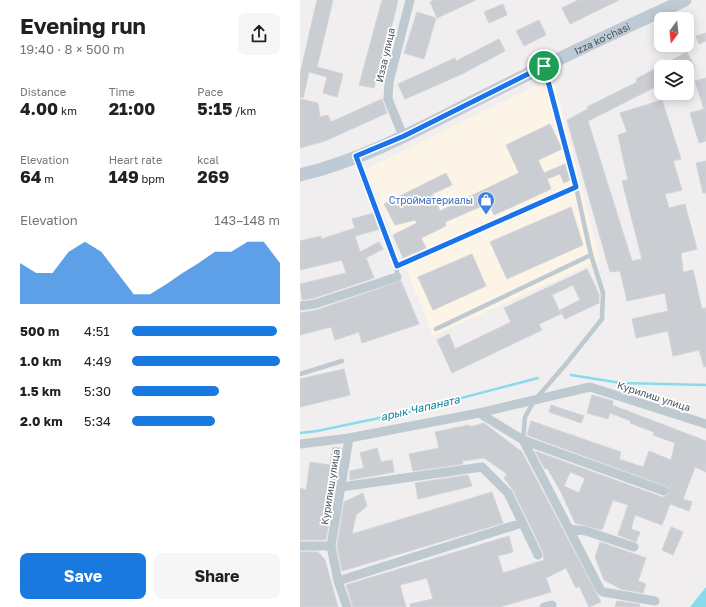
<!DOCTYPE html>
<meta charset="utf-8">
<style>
:root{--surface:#fff;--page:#f6f6f6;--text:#202124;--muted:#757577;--accent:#1a79de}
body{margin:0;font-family:"Golos Text",sans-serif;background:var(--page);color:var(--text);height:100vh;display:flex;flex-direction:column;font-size:15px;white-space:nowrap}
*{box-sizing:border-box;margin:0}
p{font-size:13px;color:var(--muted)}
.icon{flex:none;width:22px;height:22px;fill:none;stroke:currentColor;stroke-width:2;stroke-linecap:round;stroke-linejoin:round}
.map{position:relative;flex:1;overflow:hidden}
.drawer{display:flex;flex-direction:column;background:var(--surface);width:300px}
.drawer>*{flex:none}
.needle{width:26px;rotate:195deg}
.tools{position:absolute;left:354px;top:12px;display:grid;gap:8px}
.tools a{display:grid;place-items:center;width:40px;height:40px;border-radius:8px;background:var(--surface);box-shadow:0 2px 10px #0003;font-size:20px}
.pin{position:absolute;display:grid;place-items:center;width:34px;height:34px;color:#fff;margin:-17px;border:2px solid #fff;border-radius:50%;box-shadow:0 1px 4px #0007}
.round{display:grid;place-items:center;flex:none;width:42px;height:42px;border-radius:8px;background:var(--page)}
.headline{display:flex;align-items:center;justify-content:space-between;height:68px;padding:0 20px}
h1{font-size:22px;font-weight:700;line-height:30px}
.figures{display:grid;grid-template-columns:repeat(3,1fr);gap:6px;height:68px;padding:4px 20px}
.figures div{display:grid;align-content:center}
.figures b{font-size:17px;font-weight:700}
.figures small{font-size:11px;font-weight:400}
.figures p{font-size:11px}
.chart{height:112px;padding:8px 20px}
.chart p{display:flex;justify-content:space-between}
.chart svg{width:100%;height:72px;margin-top:4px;fill:var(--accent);opacity:.7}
.primary-button{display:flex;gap:8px;margin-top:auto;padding:8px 20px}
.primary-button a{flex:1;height:46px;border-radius:8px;background:var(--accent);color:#fff;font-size:16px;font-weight:700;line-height:46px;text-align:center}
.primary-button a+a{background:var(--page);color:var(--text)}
ul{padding:0 20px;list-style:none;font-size:13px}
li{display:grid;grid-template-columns:64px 48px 1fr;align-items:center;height:30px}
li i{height:10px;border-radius:5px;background:var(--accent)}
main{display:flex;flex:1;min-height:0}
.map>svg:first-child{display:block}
</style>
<main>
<section class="drawer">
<div class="headline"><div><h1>Evening run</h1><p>19:40 · 8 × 500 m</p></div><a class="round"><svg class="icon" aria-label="share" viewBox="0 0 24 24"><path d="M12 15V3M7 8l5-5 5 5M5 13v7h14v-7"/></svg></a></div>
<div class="figures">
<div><p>Distance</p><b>4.00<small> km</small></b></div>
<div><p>Time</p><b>21:00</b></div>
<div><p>Pace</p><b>5:15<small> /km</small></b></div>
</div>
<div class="figures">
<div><p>Elevation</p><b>64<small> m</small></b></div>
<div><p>Heart rate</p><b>149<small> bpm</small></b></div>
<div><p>kcal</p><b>269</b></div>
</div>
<div class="chart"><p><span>Elevation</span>143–148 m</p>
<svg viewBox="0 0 160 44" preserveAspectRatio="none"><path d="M0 44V19L10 25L20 25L30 12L40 6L50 12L60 25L70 38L80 38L90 32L100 25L110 19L120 12L130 12L140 6L150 6L160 19V44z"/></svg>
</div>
<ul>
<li><b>500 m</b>4:51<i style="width:98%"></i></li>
<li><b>1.0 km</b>4:49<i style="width:100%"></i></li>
<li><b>1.5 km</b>5:30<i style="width:59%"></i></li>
<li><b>2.0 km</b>5:34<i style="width:56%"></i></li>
</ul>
<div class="primary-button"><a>Save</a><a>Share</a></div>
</section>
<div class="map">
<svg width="406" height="607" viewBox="0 0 406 607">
<rect width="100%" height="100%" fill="#f0eeee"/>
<!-- commercial -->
<path fill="#fcf4e6" d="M253 77 300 260 133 336 66 169Z"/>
<!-- water -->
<path fill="#89dbeb" d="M406 587V607H390Z"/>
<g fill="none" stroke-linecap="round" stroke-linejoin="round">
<!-- stream -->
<path stroke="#89dbeb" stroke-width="2.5" d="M271 375 321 383 406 385
M0 433 17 431 108 412 238 378"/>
</g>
<!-- building -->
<path fill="#cacdd2" stroke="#d2d4d9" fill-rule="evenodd" d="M17 0H33L17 67 43 74 37 97 23 93 27 77 9 72 3 98 0 97V74Z
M82 0H98L83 63 80 62 74 88 59 85Z
M134 0H176L137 18 130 2Z
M278 0H319L270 24 262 8Z
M203 4 207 15 189 23 184 12Z
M117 12 136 18 124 59 104 53Z
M239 20 246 35 224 46 216 31Z
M406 33V41L399 44 396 36Z
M199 39 205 51 162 74 105 99 98 84 155 58 156 61Z
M387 52 395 67 387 71V67H361V84L288 121 332 261 342 259 322 181 328 180 318 135 327 132 320 113 362 100 381 159 373 161 382 190 365 194 369 208 385 204 397 249 381 253 383 272 393 270 402 309 406 308V366L404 367 399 350 373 356 368 331 336 338 332 319 368 311 365 293 327 301 320 271 310 272 267 120 288 109 287 107 337 82 336 79Z
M406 78V141L399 143 390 113 404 109 395 81Z
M0 99 18 103 20 117 28 115 31 122 82 99 87 113 25 141 0 148Z
M250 124 262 149 238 160 244 173 265 164 270 180 264 183 260 174 247 179 251 189 214 206 194 215 189 203 145 222 146 226 121 238 126 248 103 258 93 235 117 223 115 220 95 225 84 204 146 173 152 185 132 194 140 211 202 181 219 173 206 145Z
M406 161V193H403L396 163Z
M271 207 283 245 207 279 190 242Z
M74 213 80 229 55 236 60 252 79 242 83 249 66 258 74 278 14 298 2 300 0 284 46 273 42 260 0 270V241L21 236V239L55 228 52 219Z
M172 254 186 286 133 310 118 277Z
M287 269 299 294V303L265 319 260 310 280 300 273 285 252 295 261 314 239 324 242 330 152 373 137 340 149 334 155 349 211 322 204 308Z
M101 281 119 324 62 343 59 332 35 340 31 327 0 335V313L17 310Z
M44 369 50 395 0 407V379Z
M292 395 313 401 312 405 406 441V472L395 467 383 499 392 502 389 511 370 504 362 525 335 515 331 529 340 532 336 542 318 535 328 505 313 500 302 530 275 523 261 492 247 468 245 469 235 451 362 497H365L369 493 368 487 227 435 231 421 321 452 319 459 343 467 349 451 371 460 375 443 353 435 354 432 330 423 331 421 310 413 308 419 287 413ZM270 472 285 478 279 493 264 486Z
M251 405 284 416 281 423 249 412Z
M184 423 222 452 301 602 289 607 279 586 276 588 266 568 246 578 251 592 200 607H110V604L133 599 127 578 100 585 106 607H53L46 585 209 536 213 552 198 556 203 573 244 560 243 552 213 490 204 478 207 474 184 458 162 461 163 464 113 471 109 454 139 448 135 432 169 425 170 427Z
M33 447 41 448 26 540H0V488L6 490 10 462 30 465Z
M77 448 81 462 92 460 94 472 50 480V471L64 468 60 453Z
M168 475 172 486 118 499 115 483Z
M192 492 203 523 42 571 37 546 44 502 63 493 67 506 56 515 52 534Z
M371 527 383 532 373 555 362 550Z
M300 542 346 558 338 581 346 584 343 593 321 589 304 580 295 557Z
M0 552H18L25 560 38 607H0Z
M317 601 340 604 339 607H315Z"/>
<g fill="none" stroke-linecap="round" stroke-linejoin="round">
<!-- lane -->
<path stroke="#bec9d0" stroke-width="4.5" d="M57 158 97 265V277
M97 265 276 187
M136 329 291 255
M0 374 42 361
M223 440 225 417 234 401 266 364 302 319 303 293 291 255 276 187 244 68"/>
<!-- street -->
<path stroke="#bec9d0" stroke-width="9" d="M103 136 88 99 89 82 110 0
M0 306 15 304 97 277
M179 413 223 440 364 491
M223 440 300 589 303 592 355 601
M0 444 49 438
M41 487 182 467 208 493 238 555
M269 529 286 531 334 547
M0 546H31L49 438 179 413 290 387 406 424
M31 546 38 581 47 607
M38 581 222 523
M244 607 252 605"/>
<!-- secondary -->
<path stroke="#becad5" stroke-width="13" id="s1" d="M0 175C67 159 128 124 188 94 253 61 319 30 385 0"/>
</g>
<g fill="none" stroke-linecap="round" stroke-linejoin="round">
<!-- route casing -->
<g stroke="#fff" stroke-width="8">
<path id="route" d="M244 66 276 187 97 266 56 156 104 136Z"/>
</g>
<!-- route -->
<use href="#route" stroke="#1a73e8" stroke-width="5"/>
</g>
<!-- icons -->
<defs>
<g id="shop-pin" transform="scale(0.9)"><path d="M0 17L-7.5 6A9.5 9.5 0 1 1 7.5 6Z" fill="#3f7fe0" stroke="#fff"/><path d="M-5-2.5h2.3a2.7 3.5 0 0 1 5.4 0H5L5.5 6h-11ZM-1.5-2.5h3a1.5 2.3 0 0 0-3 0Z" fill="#fff"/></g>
</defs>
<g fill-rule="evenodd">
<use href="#shop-pin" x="186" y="200"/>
</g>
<g text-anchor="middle" stroke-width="3.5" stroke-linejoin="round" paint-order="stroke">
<!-- street labels -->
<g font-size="10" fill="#46525b" stroke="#fff">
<text dy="4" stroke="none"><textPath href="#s1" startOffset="332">Izza ko'chasi</textPath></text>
<text transform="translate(85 55) rotate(-77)" y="4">Изза улица</text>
<text transform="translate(354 396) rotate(18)" y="4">Курилиш улица</text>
<text transform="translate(30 487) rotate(-81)" y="4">Курилиш улица</text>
</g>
<!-- shop labels -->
<g font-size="10" fill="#366cbe" stroke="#fff" text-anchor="end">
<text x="173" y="204">Стройматериалы</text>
</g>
<!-- water labels -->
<g font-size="11" font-style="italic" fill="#0d8298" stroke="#fff">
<text transform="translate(120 408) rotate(-13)" y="4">арык Чапаната</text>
</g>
</g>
</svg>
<div class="tools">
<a><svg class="needle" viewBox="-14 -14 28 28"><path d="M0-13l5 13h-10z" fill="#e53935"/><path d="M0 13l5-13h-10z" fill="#757577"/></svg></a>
<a><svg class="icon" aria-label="layers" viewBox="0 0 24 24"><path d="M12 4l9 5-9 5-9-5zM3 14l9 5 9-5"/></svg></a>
</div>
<div class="pin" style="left:244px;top:66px;background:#1e9e55"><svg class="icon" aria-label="arrive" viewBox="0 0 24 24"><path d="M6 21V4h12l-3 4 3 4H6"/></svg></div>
</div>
</main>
